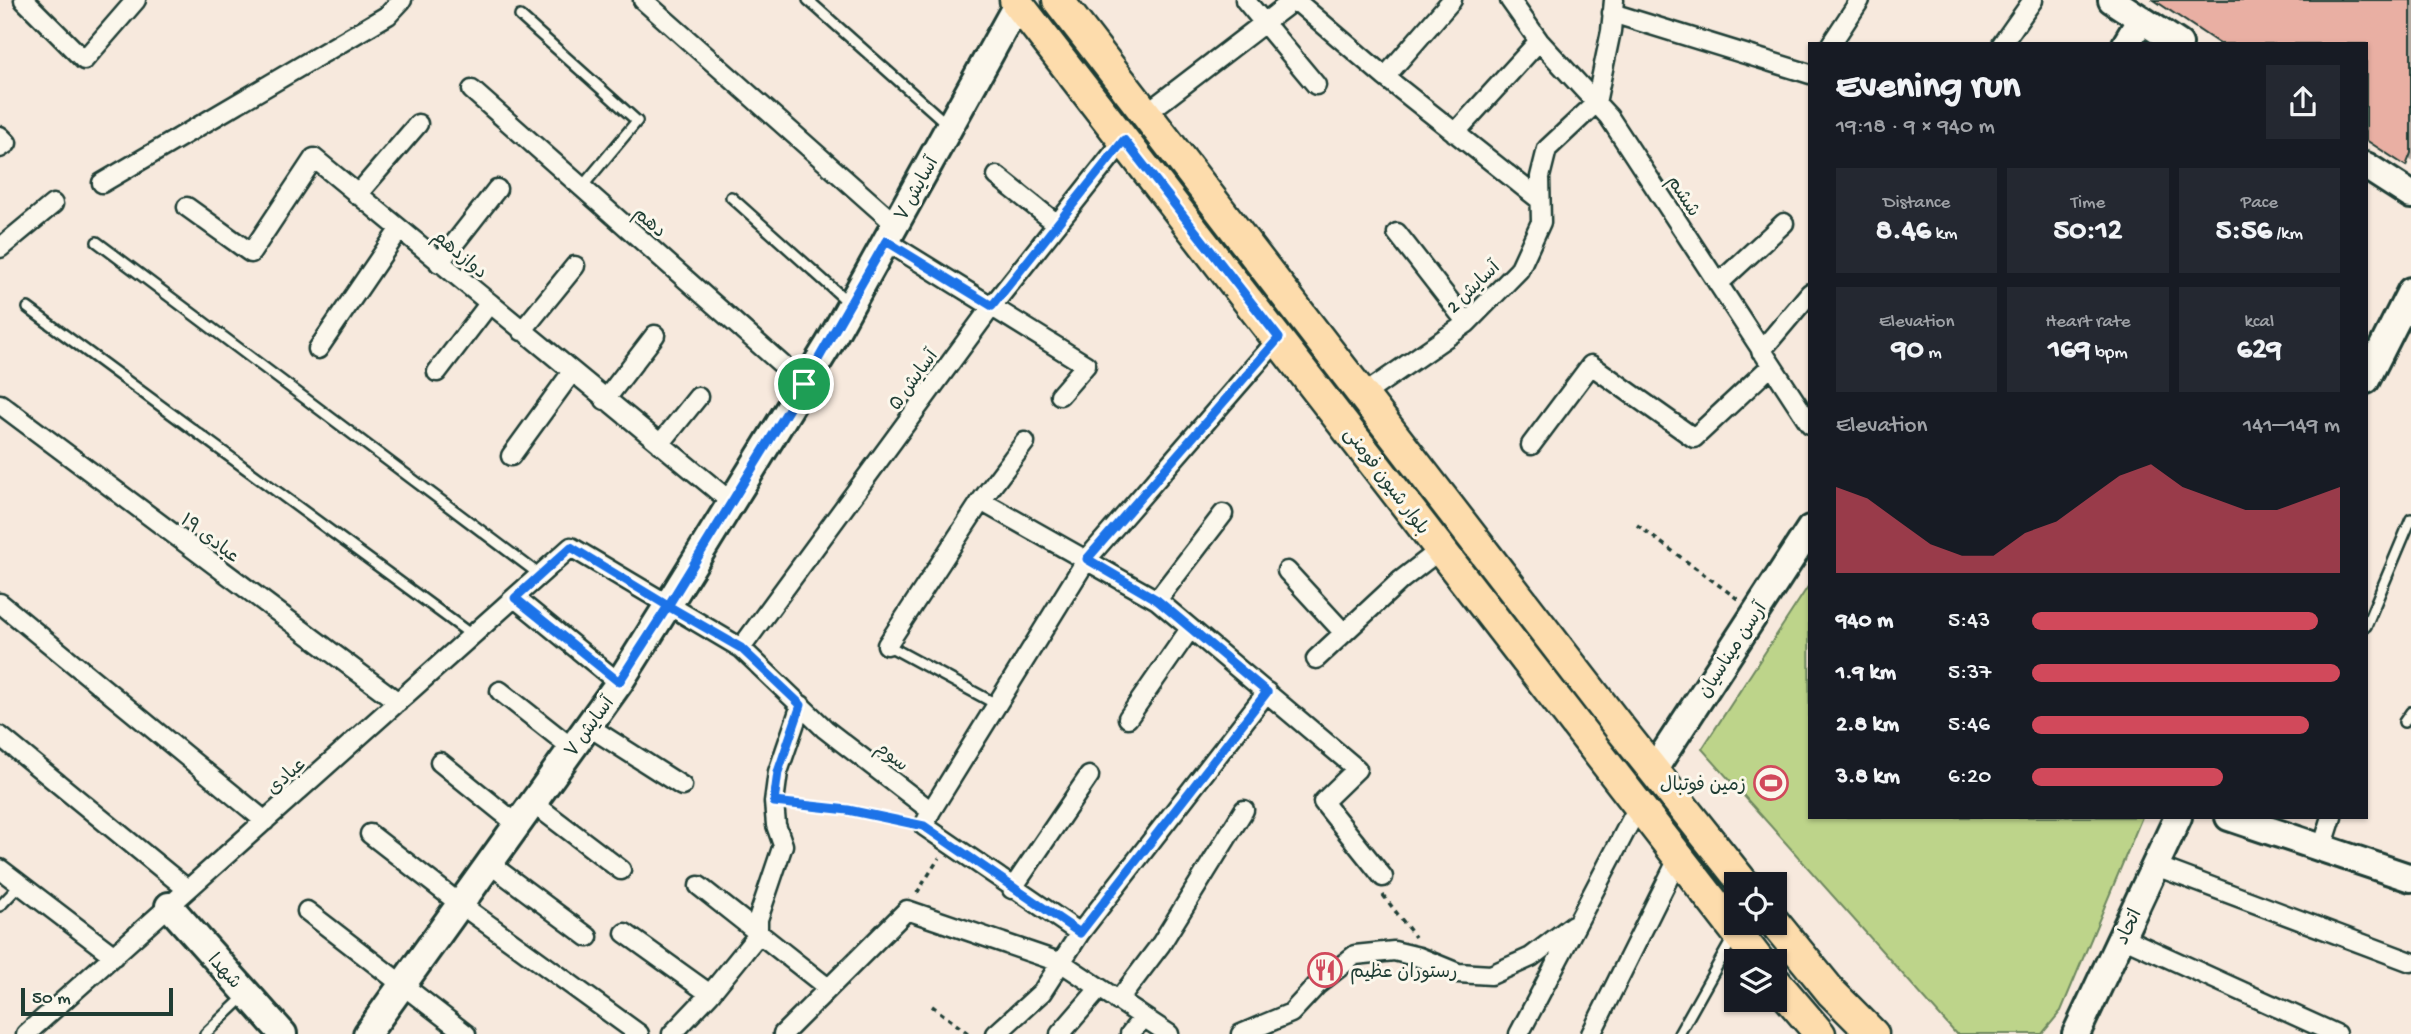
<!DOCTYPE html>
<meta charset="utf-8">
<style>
:root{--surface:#171b24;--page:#242831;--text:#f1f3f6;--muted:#9ea1a6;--accent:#d1495b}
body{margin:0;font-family:"Gochi Hand","Playpen Sans Arabic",sans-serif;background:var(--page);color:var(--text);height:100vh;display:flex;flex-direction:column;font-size:26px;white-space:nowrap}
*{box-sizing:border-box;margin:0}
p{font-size:23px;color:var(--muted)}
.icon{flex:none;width:38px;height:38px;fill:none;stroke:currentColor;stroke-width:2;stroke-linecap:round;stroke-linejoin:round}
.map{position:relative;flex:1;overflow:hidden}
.sheet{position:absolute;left:1808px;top:42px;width:560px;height:777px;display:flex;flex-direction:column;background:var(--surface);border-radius:0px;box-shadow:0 2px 5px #0004}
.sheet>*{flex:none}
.buttons{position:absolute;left:1724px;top:872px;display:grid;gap:14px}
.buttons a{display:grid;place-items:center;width:63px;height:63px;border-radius:0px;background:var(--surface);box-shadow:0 2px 5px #0004;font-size:35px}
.scale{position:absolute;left:21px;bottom:18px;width:152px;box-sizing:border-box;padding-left:7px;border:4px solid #1f3d34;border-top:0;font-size:19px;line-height:24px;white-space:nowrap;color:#1f3d34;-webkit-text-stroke:5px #fbf7ec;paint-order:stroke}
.pin{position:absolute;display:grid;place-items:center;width:60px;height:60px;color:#fff;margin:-30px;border:4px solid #fff;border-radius:50%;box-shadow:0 2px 7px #0007}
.round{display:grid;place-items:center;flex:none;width:74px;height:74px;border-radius:0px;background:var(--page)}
.head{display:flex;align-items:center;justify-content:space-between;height:119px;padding:0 28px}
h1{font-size:38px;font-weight:800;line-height:52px}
.stats{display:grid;grid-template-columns:repeat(3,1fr);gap:10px;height:119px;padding:7px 28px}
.stats div{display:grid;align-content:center;border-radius:0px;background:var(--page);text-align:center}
.stats b{font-size:30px;font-weight:800}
.stats small{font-size:19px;font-weight:400}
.stats p{font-size:19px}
.chart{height:196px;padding:14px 28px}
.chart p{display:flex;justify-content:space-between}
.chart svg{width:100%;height:126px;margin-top:7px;fill:var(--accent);opacity:.7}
ul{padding:0 28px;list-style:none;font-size:23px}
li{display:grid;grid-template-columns:112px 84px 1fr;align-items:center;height:52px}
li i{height:18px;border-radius:9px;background:var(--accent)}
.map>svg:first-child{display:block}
</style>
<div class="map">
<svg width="2411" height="1034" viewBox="0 0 2411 1034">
<defs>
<filter id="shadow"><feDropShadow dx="6" dy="-6" stdDeviation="0" flood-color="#0004"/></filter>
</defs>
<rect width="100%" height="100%" fill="#f7e9dd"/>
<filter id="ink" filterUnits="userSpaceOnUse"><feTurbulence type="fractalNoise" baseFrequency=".0143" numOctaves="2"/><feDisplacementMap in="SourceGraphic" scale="14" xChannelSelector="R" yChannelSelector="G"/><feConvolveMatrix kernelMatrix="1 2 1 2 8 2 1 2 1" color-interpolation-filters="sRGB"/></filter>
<g filter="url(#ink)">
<!-- green -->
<path fill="#bdd48a" stroke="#6e885f" stroke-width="2" d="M1809 585 1810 817H2142L2061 1011 2042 1034H1956L1702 749Z"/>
<!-- building -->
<path fill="#e9afa3" stroke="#1f3d34" stroke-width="2" filter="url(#shadow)" d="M2154 0H2411V153L2406 166 2366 140V44H2220Z"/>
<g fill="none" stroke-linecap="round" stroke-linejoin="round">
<!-- lane casing -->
<g stroke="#1f3d34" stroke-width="14">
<path id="lane" d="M808 0 948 125
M520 16 637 121 581 188
M731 197 849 303
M97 242 540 575
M28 308 473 636
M2366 626 2411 519
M887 645 996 704
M2404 722 2411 712
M0 906 20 885
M205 1034 246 995
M1679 1034 1734 936"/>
</g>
<!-- street casing -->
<g stroke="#1f3d34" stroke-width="23">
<path id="street" d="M24 0 84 60 136 0
M643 0 895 224
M1245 0 1316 85
M1295 0 1385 77 1540 200
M1510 0 1539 41 1609 117 1810 424
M1612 13 1810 74
M1831 44 1860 0
M2002 44 2033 0
M1385 77 1452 0
M472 90 804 384
M1144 115 1294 0
M1455 133 1539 41
M0 136 7 143 0 148
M997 176 1057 224
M102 183 388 15 402 0
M357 195 418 124
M187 207 251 253 314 158 731 502
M1397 233 1467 323
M886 241 1086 365 1060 395
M0 248 53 204
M439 263 497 189
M1718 284 1784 223
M522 331 575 266
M318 349 399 230
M1761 351 1810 293
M437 372 489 304
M1363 395 1467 323 1519 270 1541 222 1540 177 1547 149 1596 103 1611 31 1614 0
M605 400 655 335
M0 404 398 702
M660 444 698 397
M1531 445 1591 365 1694 438 1771 366
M511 456 572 372
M981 501 1157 600 1357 769 1323 802 1383 877
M1287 571 1344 633
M515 598 619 683
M1157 600 1223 514
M0 603 265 821
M887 645 981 501 1025 442
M741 648 992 306 1124 140
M1316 659 1401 580 1441 549
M500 691 572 748
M1128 718 1190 629
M588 726 682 786
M0 736 187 889
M440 762 518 825
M533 803 621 870
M931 811 1087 559 1279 338
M370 834 460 904 639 1034
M2322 848 2332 817
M490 864 588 937
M2156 866 2411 962
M0 869 114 956
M699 886 828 988
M1012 889 1089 776
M307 911 466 1034
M625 933 710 994
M2122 937 2336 1034
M1118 1001 1161 944 1244 810
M26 1034 571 547 741 648 825 729 931 811 924 826 1080 933
M672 1034 710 994 758 935V919L783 845 776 825 774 802 778 772 801 705
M783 1034 907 910 1062 963 1169 1034
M996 1034 1042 992 1080 933 1267 692
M1060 1034 1099 989
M1130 1034 1143 1017
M1241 1034 1291 1013 1317 985 1355 955 1394 951 1419 957 1458 973 1491 975 1531 957 1573 925
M1519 1034 1639 805
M1591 1034 1679 857"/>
</g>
<!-- secondary casing -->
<g stroke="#1f3d34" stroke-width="32">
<path id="secondary" d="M2112 0 2179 44
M2126 44 2141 19
M2366 166 2411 195
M2366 380 2411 291
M1654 769 1810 529
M2229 817 2411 878
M169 906 283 1034
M367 1034 619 683 668 605 829 344 1018 3
M2076 1034 2178 817"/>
</g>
<!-- primary casing -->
<g stroke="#1f3d34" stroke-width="35">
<path id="primary" d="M1015 0 1759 961
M1058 0 1619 727 1744 884
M1774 922 1832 993 1873 1034
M1774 980 1820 1034"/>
</g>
<!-- path -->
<path stroke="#1f3d34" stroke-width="3.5" stroke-dasharray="5 5" stroke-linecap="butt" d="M1637 525 1739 600
M791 804 848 810 908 822
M917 893 939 858
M1383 895 1415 937
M932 1006 969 1034"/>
<!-- lane -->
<use href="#lane" stroke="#fbf7ec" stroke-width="9"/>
<!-- street -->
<use href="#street" stroke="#fbf7ec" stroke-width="18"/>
<!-- secondary -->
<use href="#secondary" stroke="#fbf7ec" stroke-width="26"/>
<!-- primary -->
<use href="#primary" stroke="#fddcac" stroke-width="30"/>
</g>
</g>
<g fill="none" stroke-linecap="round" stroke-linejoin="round" filter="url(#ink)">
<!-- route casing -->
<g stroke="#fff" stroke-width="14">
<path id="route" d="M804 384 668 606 571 547 515 598 619 682 668 606 741 648 801 705 778 772 774 802 848 810 924 826 1080 933 1267 692 1157 600 1087 559 1279 338 1124 140 992 306 886 241 804 384"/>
</g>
<!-- route -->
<use href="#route" stroke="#1a73e8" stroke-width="9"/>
</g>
<!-- icons -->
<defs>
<g id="stadium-ring" transform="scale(1.75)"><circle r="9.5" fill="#fbf7ec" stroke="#d1495b" stroke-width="1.5"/><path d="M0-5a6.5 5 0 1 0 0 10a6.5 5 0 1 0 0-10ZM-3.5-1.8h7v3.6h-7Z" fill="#d1495b"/></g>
<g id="restaurant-ring" transform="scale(1.75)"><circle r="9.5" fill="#fbf7ec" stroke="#d1495b" stroke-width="1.5"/><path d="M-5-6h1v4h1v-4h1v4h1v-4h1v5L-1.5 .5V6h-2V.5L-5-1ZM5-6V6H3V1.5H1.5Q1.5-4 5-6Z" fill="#d1495b"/></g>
</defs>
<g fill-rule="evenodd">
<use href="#stadium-ring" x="1771" y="783"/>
<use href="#restaurant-ring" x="1325" y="970"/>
</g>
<g text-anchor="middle" stroke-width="6" stroke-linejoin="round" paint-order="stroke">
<!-- street labels -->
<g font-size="19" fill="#1f3d34" stroke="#fbf7ec">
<text transform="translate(915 188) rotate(-61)" y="7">آسایش ۷</text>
<text transform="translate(1685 195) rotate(57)" y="7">ششم</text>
<text transform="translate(651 221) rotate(41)" y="7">دهم</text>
<text transform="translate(461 253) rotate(40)" y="7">دوازدهم</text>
<text transform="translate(1472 286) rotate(-44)" y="7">آسایش 2</text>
<text transform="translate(912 379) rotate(-54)" y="7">آسایش ۵</text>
<text transform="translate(1388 480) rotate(53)" y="7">بلوار شیون فومنی</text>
<text transform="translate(211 537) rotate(37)" y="7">عبادی ۱۹</text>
<text transform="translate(1731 649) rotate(-57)" y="7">آرسن میناسیان</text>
<text transform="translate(588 726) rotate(-54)" y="7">آسایش ۷</text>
<text transform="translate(893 755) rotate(38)" y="7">سوم</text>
<text transform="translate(285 775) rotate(-42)" y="7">عبادی</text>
<text transform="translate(2127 926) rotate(-65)" y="7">اتحاد</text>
<text transform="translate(226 970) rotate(48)" y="7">شهدا</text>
</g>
<!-- poi labels -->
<g font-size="19" fill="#1f3d34" stroke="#fbf7ec" text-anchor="end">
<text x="1746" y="790">زمین فوتبال</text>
<text x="1350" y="977" text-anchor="start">رستوران عظیم</text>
</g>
</g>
</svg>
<div class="buttons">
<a><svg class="icon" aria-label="locate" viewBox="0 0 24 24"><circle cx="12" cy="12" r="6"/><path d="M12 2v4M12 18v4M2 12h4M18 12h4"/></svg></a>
<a><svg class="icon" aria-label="layers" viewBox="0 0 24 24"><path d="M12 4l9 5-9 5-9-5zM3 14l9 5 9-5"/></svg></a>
</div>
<div class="scale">50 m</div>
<div class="pin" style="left:804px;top:384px;background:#1e9e55"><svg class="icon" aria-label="arrive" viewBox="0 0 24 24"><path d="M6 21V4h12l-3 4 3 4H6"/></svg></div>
<section class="sheet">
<div class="head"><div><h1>Evening run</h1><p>19:18 · 9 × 940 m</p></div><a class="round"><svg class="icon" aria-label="share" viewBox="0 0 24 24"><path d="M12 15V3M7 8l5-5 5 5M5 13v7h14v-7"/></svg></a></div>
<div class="stats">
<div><p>Distance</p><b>8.46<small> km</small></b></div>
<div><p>Time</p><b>50:12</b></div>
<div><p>Pace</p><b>5:56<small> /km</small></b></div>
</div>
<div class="stats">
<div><p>Elevation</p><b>90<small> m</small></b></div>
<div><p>Heart rate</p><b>169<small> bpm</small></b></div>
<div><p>kcal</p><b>629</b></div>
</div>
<div class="chart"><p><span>Elevation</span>141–149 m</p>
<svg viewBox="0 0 160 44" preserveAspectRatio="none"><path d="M0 44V14L10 18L20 26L30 34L40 38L50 38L60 30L70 26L80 18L90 10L100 6L110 14L120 18L130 22L140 22L150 18L160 14V44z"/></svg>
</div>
<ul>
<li><b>940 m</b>5:43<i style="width:93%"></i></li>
<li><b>1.9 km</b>5:37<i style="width:100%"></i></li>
<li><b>2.8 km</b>5:46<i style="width:90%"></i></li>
<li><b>3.8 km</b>6:20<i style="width:62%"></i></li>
</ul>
</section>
</div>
